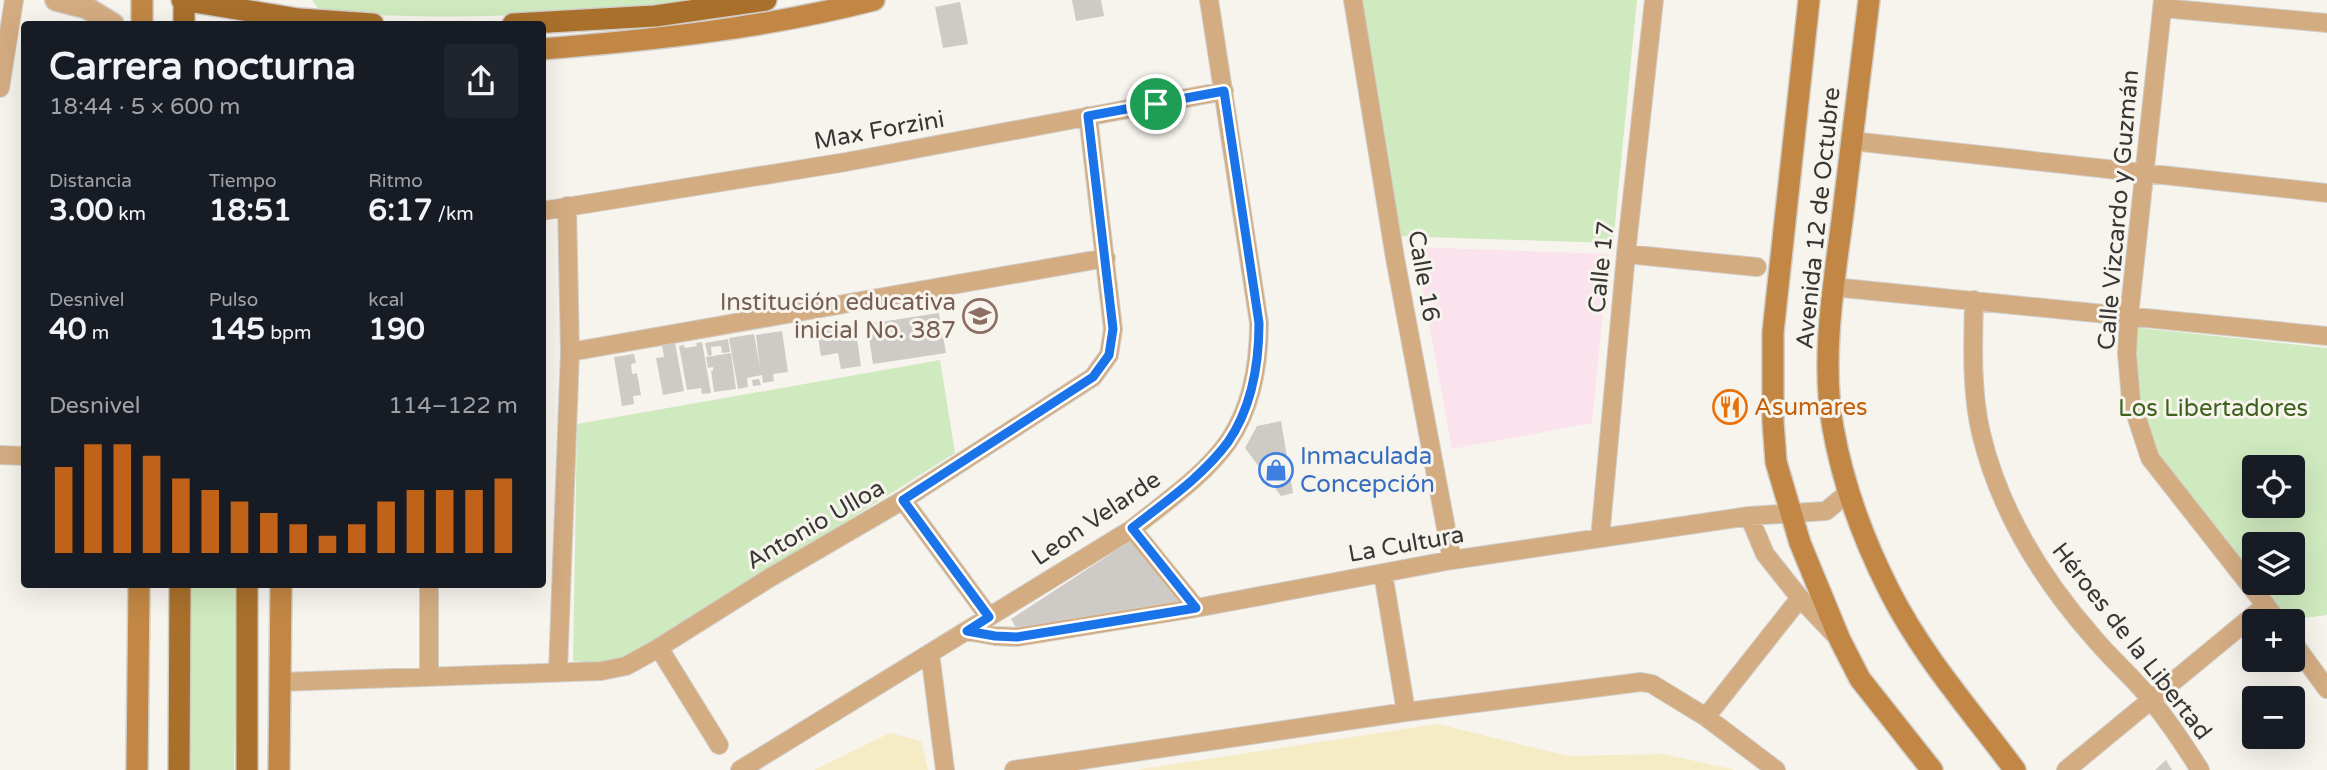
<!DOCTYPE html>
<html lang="es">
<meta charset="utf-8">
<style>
:root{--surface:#171b24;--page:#20242c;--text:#f1f3f6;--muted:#9ea1a6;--accent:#c06217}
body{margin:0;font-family:"Varela Round",sans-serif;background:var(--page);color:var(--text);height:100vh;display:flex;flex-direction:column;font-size:26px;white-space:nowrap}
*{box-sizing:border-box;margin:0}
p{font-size:23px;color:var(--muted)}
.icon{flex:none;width:38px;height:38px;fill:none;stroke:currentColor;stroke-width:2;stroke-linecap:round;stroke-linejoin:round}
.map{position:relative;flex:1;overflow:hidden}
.details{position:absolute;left:21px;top:21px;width:525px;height:567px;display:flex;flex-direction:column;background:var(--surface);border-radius:7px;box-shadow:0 7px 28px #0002}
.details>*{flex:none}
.buttons{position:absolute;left:2242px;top:455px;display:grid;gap:14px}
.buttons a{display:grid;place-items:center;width:63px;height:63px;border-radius:7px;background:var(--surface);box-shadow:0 7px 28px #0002;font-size:35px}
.pin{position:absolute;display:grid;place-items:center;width:60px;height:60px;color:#fff;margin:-30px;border:4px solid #fff;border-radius:50%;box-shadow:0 2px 7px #0007}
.round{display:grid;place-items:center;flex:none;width:74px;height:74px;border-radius:7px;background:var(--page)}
.headline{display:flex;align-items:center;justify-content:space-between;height:119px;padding:0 28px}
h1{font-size:38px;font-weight:700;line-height:52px}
.stats{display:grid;grid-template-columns:repeat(3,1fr);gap:10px;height:119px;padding:7px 28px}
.stats div{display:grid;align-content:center}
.stats b{font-size:30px;font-weight:700}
.stats small{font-size:19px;font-weight:400}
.stats p{font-size:19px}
.chart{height:196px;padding:14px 28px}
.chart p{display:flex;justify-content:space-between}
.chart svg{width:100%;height:126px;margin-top:7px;stroke:var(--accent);stroke-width:6}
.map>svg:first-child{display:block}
</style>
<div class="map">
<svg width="2327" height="770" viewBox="0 0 2327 770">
<rect width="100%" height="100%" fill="#f7f4ee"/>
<!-- education -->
<path fill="#fbe3ee" d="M1415 247 1609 254 1592 423 1452 449Z"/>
<!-- green -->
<path fill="#d0eabf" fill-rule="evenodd" d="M312 0H700C605 9 509 19 413 16 381 15 349 16 318 8Z
M1355 0H1637L1613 243 1394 236Z
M2131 327 2327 348V615L2282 621 2148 445 2131 387ZM2254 467H2292V506H2254ZM2254 544H2292V583H2254Z
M940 360 955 453 653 643C620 660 610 665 573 661L577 424Z
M192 585H237L234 770H190Z"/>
<!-- sand -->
<path fill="#f5ebc5" d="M1438 724 1568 756 1663 754 1735 770H1135Z
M890 733 921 741 928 770H814Z"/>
<!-- building -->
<path fill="#cecbc6" d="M1072 0H1101L1104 16 1076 21Z
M960 2 968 44 943 48 935 7Z
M939 313 946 353 873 364 867 324Z
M855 325 861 366 841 369 838 353 821 356 817 331Z
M782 331 788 372 773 374 774 381 763 383 762 375 747 378 748 387 738 389 729 338 754 334 760 368 756 335Z
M728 339 730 352 722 353 721 346 711 347 712 355 708 356 705 343Z
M702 342 711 393 702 394 701 388 687 390 679 346 684 345 685 348 697 346 696 343Z
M675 343 684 391 663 395 656 358 664 357 662 346Z
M731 353 736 389 714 392 711 371H713V367L708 368 706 357Z
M634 354 636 363 631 364 632 374 637 373 641 395 633 396 634 404 622 406 614 357Z
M759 379 761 385 753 386 752 380Z
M1281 421 1293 493 1281 496 1245 448 1257 426Z
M1132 540 1183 605 1019 633 1011 619Z
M2166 760 2172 770H2155Z"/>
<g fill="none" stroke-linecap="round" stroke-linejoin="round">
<!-- minor casing -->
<g stroke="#d1cec9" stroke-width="20">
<path id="minor" d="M1353 0 1395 258 1452 560
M2163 0 2129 316 2127 354 2131 400 2150 458 2278 621
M2162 8 2327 23
M0 88 14 0
M1852 141 2327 193
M542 211 846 162 1224 91
M1626 254 1757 267
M1833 287 2327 336
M1974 300C1973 344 1971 391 1981 433 1999 509 2042 579 2093 637 2111 659 2134 678 2151 700 2169 722 2185 746 2200 770
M570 352 1106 258
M0 455 24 456
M903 500 989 617
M1132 529 1196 608
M1600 538 1626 254 1654 0
M1383 573 1406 712
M1800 598 1835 635
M967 631 995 636 1017 637 1196 608 1452 560 1749 516 1826 511 1849 492
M2292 641 2327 689
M659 648 719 745
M930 653 945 770
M558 671 570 352 567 206
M429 677V584
M280 682 601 671 626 666 655 650 771 577 903 500 1093 377 1109 355 1113 329 1088 116
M1706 717 1776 770
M740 770 1132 529C1164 503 1204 476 1228 442 1252 407 1259 364 1259 323L1209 0
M1014 770 1406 712 1641 682 1652 684 1706 717 1800 598 1765 554 1749 516
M2066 770 2266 605"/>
</g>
<!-- tertiary casing -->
<g stroke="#d1cec9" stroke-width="24">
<path id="tertiary" d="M56 0 87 8 113 24"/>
</g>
<!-- secondary casing -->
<g stroke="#d1cec9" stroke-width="24">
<path id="secondary" d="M1809 0 1773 332V422L1776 462 1800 543 1840 640 1860 679 1932 770
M1869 0C1860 74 1851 148 1842 221 1833 287 1821 362 1833 428 1843 484 1864 541 1890 592 1923 657 1972 712 2015 770
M142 24V0
M542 49C653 40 766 28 874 0
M137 770 139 584
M279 770 281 584"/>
</g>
<!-- primary casing -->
<g stroke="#d1cec9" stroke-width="24">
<path id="primary" d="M182 0 299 19 373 24
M184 0V24
M513 24 655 16 766 0
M179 770 180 584
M247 770V584"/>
</g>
<!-- minor -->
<use href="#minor" stroke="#d4ac82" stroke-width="18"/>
<!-- tertiary -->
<use href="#tertiary" stroke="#d4ac82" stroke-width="21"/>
<!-- secondary -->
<use href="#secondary" stroke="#c28744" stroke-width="21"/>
<!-- primary -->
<use href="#primary" stroke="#a9702c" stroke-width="21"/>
</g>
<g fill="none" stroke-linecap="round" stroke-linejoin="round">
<!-- route casing -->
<g stroke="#fff" stroke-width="14">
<path id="route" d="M1224 91 1259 323C1259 364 1252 407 1228 442 1203 476 1165 502 1132 528L1196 608 1017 637 995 636 967 631 989 617 903 500 1093 377 1109 355 1113 329 1088 116Z"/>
</g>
<!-- route -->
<use href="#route" stroke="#1a73e8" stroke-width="9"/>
</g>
<!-- icons -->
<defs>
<g id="school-ring" transform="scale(1.75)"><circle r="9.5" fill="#f7f4ee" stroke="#8d6e63" stroke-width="1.5"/><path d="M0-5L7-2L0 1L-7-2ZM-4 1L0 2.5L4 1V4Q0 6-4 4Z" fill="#8d6e63"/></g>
<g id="restaurant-ring" transform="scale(1.75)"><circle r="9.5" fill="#f7f4ee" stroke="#e8710a" stroke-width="1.5"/><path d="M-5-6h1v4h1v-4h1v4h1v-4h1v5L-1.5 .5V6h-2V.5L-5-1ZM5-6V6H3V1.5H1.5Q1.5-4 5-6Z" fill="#e8710a"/></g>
<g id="shop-ring" transform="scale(1.75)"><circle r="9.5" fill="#f7f4ee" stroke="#3f7fe0" stroke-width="1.5"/><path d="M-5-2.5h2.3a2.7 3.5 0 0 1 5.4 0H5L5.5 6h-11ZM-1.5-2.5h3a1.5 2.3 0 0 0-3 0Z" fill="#3f7fe0"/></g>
</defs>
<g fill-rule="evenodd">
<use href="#school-ring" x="980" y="316"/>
<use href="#restaurant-ring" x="1730" y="407"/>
<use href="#shop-ring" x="1276" y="470"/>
</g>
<g text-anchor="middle" stroke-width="6" stroke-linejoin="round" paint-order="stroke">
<!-- street labels -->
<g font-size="24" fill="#383735" stroke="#f7f4ee">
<text transform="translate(879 130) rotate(-10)" y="8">Max Forzini</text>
<text transform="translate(2118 210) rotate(-85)" y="8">Calle Vizcardo y Guzmán</text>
<text transform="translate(1818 218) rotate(-84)" y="8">Avenida 12 de Octubre</text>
<text transform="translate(1601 267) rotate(-84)" y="8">Calle 17</text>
<text transform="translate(1424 276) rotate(80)" y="8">Calle 16</text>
<text transform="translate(1096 518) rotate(-34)" y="8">Leon Velarde</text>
<text transform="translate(815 524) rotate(-30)" y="8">Antonio Ulloa</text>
<text transform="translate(1406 544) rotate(-10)" y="8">La Cultura</text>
<text transform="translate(2132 641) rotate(52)" y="8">Héroes de la Libertad</text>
</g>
<!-- education labels -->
<g font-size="24" fill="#785e54" stroke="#f7f4ee" text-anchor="end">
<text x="956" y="310">Institución educativa<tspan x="956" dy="28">inicial No. 387</tspan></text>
</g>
<!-- food labels -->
<g font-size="24" fill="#c56008" stroke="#f7f4ee" text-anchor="start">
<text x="1754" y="415">Asumares</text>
</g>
<!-- park labels -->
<g font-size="24" fill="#3e621d" stroke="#f7f4ee">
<text x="2213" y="416">Los Libertadores</text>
</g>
<!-- shop labels -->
<g font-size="24" fill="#366cbe" stroke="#f7f4ee" text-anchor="start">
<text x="1300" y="464">Inmaculada<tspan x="1300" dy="28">Concepción</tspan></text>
</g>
</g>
</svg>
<div class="buttons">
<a><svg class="icon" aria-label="locate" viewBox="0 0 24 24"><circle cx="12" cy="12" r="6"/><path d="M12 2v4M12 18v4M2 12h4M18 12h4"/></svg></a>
<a><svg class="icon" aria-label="layers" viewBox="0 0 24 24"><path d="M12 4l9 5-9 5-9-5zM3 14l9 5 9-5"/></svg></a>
<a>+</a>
<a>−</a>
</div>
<div class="pin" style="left:1156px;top:104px;background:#1e9e55"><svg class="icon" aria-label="arrive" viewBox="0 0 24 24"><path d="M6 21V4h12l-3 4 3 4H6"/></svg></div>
<section class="details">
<div class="headline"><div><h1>Carrera nocturna</h1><p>18:44 · 5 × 600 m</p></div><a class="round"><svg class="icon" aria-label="share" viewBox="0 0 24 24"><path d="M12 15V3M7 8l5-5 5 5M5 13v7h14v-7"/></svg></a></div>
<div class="stats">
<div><p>Distancia</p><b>3.00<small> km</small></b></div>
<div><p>Tiempo</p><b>18:51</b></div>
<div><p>Ritmo</p><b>6:17<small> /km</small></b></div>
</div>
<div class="stats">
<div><p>Desnivel</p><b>40<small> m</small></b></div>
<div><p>Pulso</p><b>145<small> bpm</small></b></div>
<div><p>kcal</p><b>190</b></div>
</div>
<div class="chart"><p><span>Desnivel</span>114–122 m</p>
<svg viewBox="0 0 160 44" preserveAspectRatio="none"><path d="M5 44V14M15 44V6M25 44V6M35 44V10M45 44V18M55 44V22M65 44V26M75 44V30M85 44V34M95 44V38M105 44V34M115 44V26M125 44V22M135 44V22M145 44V22M155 44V18"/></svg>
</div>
</section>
</div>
